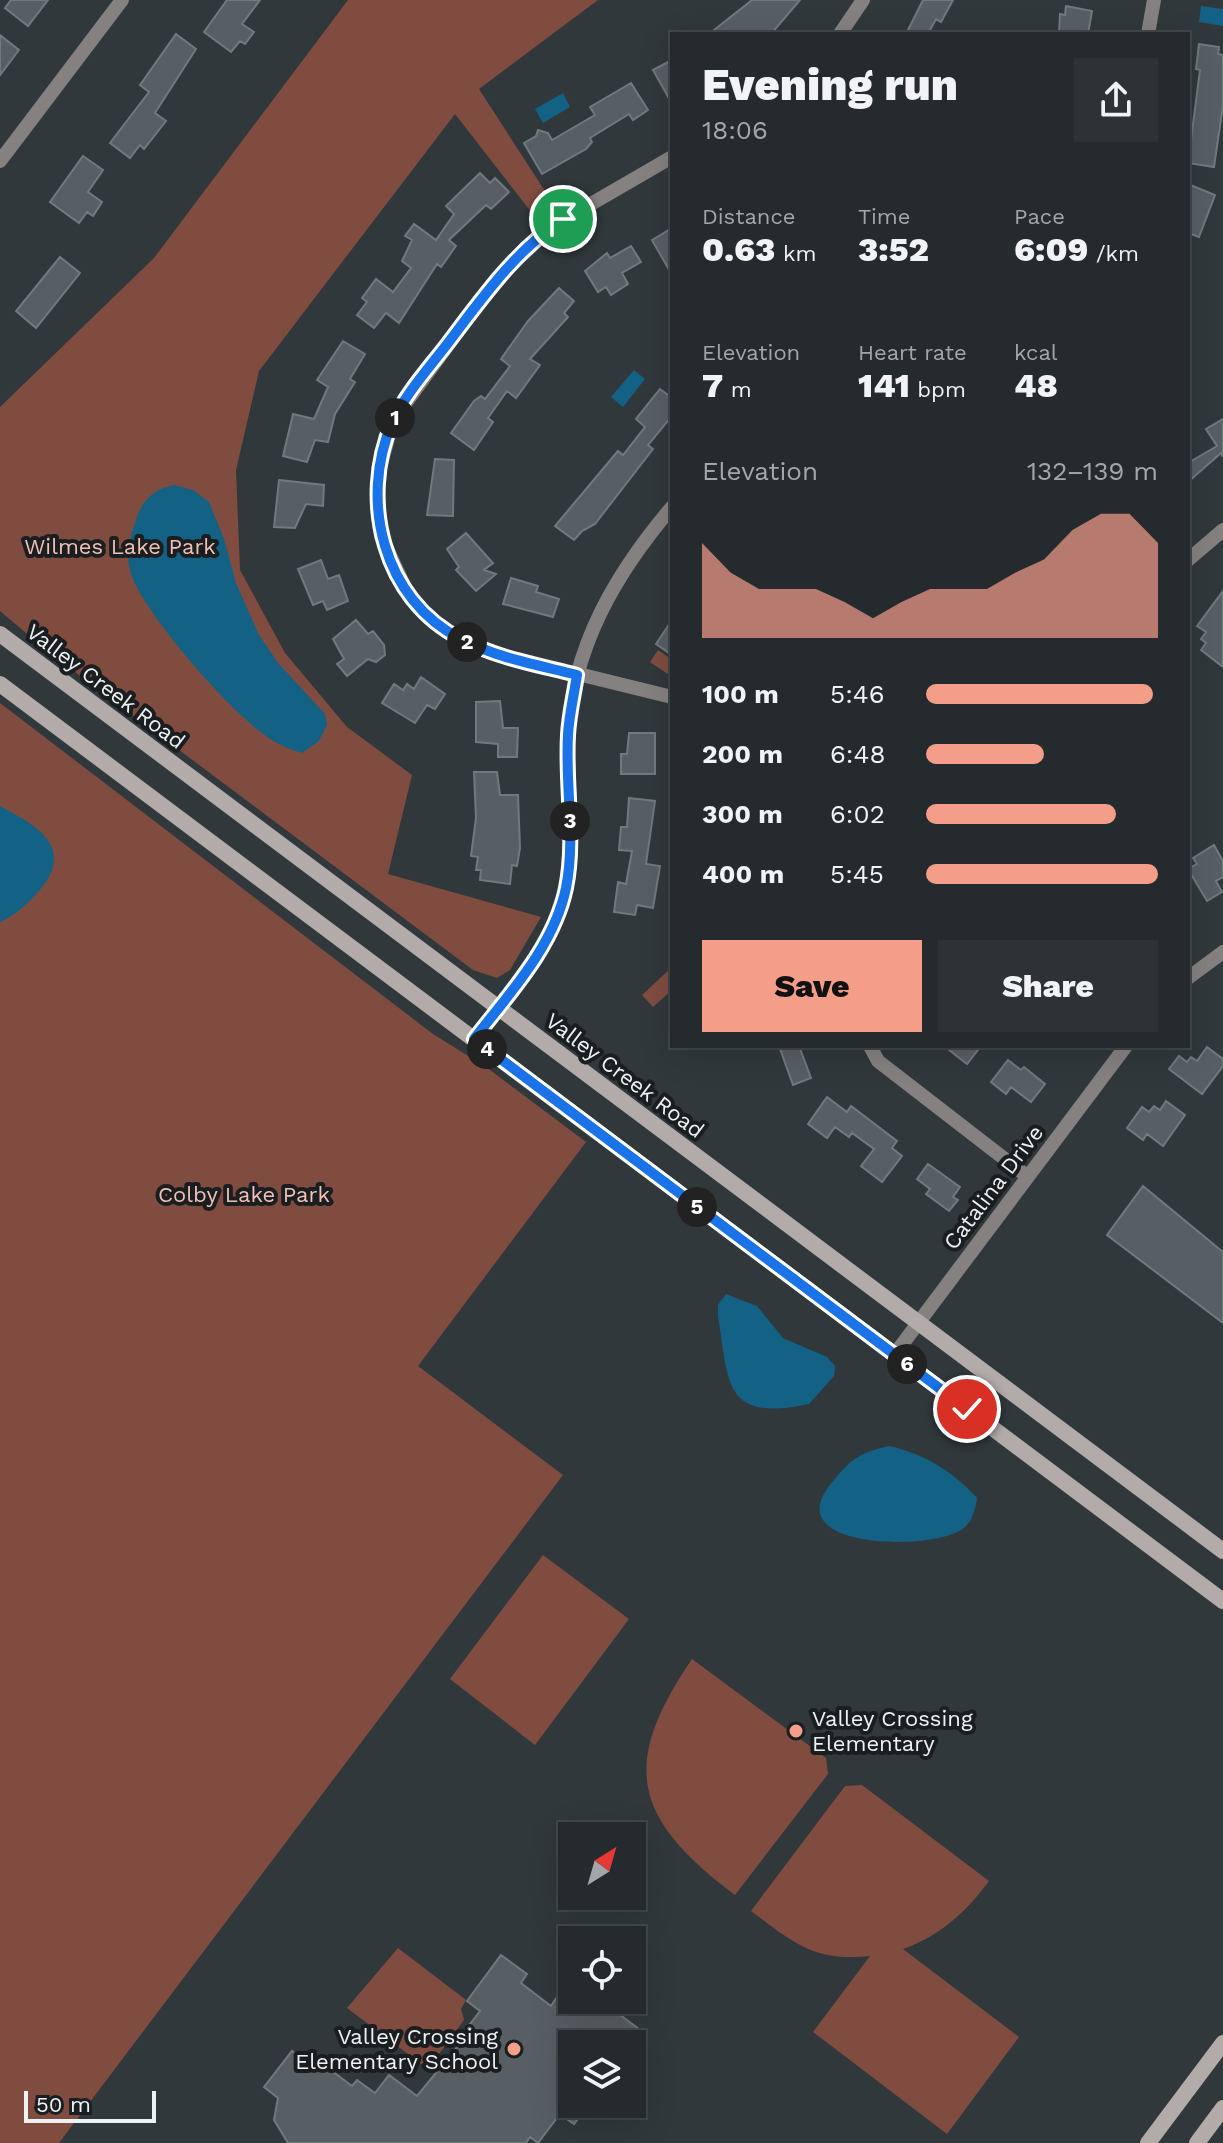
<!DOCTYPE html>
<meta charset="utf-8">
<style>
:root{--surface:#242a2d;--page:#2c3235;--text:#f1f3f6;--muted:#a3a7aa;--line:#414649;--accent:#f49e8a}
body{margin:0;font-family:"Work Sans",sans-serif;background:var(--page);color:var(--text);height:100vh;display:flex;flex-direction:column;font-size:30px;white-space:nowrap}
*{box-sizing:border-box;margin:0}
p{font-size:26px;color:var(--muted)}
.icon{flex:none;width:44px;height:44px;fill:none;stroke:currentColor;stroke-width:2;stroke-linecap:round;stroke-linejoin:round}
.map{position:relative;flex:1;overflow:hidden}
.sheet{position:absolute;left:670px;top:32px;width:520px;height:1016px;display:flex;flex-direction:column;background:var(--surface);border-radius:0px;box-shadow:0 8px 32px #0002,0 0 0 2px var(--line)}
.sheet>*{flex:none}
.needle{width:52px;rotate:37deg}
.tools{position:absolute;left:558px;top:1822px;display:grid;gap:16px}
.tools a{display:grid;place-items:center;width:88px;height:88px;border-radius:0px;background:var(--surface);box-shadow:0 8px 32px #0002,0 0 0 2px var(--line);font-size:40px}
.scale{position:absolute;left:24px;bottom:20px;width:132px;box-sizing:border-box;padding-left:8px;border:4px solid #edf2f5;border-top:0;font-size:22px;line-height:28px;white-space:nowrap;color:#edf2f5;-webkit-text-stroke:6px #1b1e20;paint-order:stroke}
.pin{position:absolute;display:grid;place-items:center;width:68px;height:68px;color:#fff;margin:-34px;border:4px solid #fff;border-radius:50%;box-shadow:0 2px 8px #0007}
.km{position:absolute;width:40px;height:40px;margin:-20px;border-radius:50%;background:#222;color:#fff;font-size:22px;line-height:40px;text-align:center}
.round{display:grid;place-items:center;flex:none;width:84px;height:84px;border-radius:0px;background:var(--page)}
.summary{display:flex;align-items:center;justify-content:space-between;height:136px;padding:0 32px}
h1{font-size:44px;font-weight:800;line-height:60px}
.metrics{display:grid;grid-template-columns:repeat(3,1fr);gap:12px;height:136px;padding:8px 32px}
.metrics div{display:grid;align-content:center}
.metrics b{font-size:34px;font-weight:800}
.metrics small{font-size:22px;font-weight:400}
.metrics p{font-size:22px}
.chart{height:224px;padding:16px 32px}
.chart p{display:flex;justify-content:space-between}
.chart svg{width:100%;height:144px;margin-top:8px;fill:var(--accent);opacity:.7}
.action{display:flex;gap:16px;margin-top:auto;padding:16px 32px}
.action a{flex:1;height:92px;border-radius:0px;background:var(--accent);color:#111;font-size:32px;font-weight:800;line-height:92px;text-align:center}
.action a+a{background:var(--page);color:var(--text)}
ul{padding:0 32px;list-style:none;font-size:26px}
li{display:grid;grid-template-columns:128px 96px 1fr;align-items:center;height:60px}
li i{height:20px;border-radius:10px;background:var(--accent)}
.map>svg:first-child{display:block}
</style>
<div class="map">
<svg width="1223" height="2143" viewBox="0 0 1223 2143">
<rect width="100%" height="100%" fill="#30383c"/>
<!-- green -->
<path fill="#804c40" d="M348 0H598L479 89 563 219 546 231 455 114 259 371 236 470 240 570 285 653 347 727 412 775 388 874 541 917 510 970 497 978 473 970 51 654 0 611V407L154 258Z
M658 650 671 659 668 674 650 662Z
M0 703 433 1034 486 1067 586 1142 418 1366 563 1475 59 2143H0Z
M672 967V990L653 1007 642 995Z
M543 1555 629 1619 535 1745 450 1679Z
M692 1659 826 1758 828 1774 735 1895C634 1819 619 1766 692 1659Z
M862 1785 989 1881C966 1912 940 1936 903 1949L1019 2037 947 2134 813 2032 870 1956C814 1962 794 1943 751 1911L845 1786Z
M398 1948 466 2000 461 2009 464 2020 428 2069 347 2008Z"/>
<!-- water -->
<path fill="#136184" d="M1201 6 1223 9V26L1199 22Z
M563 93 570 107 543 123 535 109Z
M634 370 645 379 623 407 611 397Z
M174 485 193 490 209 502 224 539 236 583 259 635 278 663 325 714 327 725 319 741 302 753C294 750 286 748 279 744 240 725 145 615 131 574 125 556 130 537 136 520 142 500 154 489 174 485Z
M0 806C38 826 76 848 39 891 28 903 15 916 0 922Z
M726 1294 757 1306 783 1338 827 1357 835 1366 834 1376 809 1404C724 1422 729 1385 718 1316V1305Z
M889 1446C925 1454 952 1471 977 1498 975 1511 972 1523 961 1530 929 1551 779 1549 830 1485 850 1460 858 1453 889 1446Z"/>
<!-- building -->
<path fill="#585f64" stroke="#71797e" stroke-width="2" d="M11 0H48L28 26 5 8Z
M227 0H260L242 24 254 32 245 44 240 41 231 52 204 32Z
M752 0H800L771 34H709Z
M923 0H953L941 22 936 19 928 34H906Z
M1066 6 1092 11 1088 34H1059L1060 14 1065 15Z
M176 34 196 49 155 113 166 121 144 149 140 145 130 158 110 143 149 92 140 85Z
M0 35 19 50 0 75Z
M1199 44 1219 47 1218 54 1223 55V105L1214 167 1188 163 1200 70 1196 69Z
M672 60V104L653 70Z
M631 83 648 110 633 120 629 114 590 138 592 142 586 149 542 174 524 143 536 136 538 130 548 133 552 140 595 115 590 107Z
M83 156 103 170 88 192 102 202 93 216 87 212 79 223 50 202Z
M480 173 490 183 495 178 509 192 491 209 486 205 449 240 456 246 441 267 437 264 399 323 386 313 374 328 357 315 367 302 362 298 376 279 393 292 411 268 402 261 412 240 405 236 414 224 436 240 454 214 446 206Z
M1188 184 1215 195 1199 237 1188 233Z
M672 228V275L652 240Z
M631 246 641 262 622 273 628 284 611 295 606 287 598 292 585 271 607 253 610 258Z
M60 257 80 273 36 328 16 311Z
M559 288 574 301 564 313 568 317 530 359 540 365 516 398 507 391 488 418 493 422 474 450 451 433 474 401 481 396 485 399 510 366 501 359 528 321Z
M343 341 365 354 350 379 355 382 335 414 328 442 315 440 307 462 283 456 293 414 314 419 328 387 317 380Z
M660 389 672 398V416L648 445 653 449 595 524 582 531 574 540 555 526 618 451 623 455 645 427 636 419Z
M1223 419V457L1221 453 1188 482V463L1217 446 1206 429Z
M435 459 454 460 453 516 427 515Z
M279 480 324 485 323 506 306 504 295 528 274 527Z
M466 533 493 563 484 570 496 574 476 591 456 570 459 567 447 549Z
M321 560 328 579 339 575 348 601 327 610 323 601 313 605 298 569Z
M511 578 538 586 536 592 559 599 553 617 503 604Z
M1223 591V667L1201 650 1206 643 1201 639 1206 632 1197 626Z
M356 620 368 634 373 631 384 645 385 655 376 662 368 659 347 676 337 664 344 659 333 639Z
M672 620V655L656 644Z
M421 677 445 694 435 709 427 705 415 723 382 703 394 684 403 690 407 684 414 689Z
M500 701 503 728H518L517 757H498V744L476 742V702Z
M629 733H655V774H621V754H627Z
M474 772H497L500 795H518L520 848 517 866 512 865 510 884 480 880 481 870H476L478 857 471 856 476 818Z
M629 798 655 801 646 864 660 866 653 908 637 905 635 915 614 912 618 882 626 884 632 851 619 850 621 827H627Z
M1214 845 1223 861V877L1216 881 1222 892 1207 901 1188 869 1197 864 1193 858Z
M779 1046H799L811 1078 793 1085Z
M944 1046H981L967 1064Z
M1207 1047 1223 1059V1066L1202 1094 1169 1069 1179 1056 1187 1062 1191 1057 1197 1061Z
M1008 1060 1021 1070 1024 1067 1045 1084 1031 1102 1011 1087 1006 1094 991 1082Z
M827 1097 847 1112 851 1106 897 1141 892 1148 902 1156 882 1182 861 1166 874 1149 852 1133 849 1137 835 1127 827 1138 808 1124Z
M1166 1101 1185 1115 1163 1146 1147 1134 1143 1140 1127 1128 1142 1107 1149 1112 1154 1106 1160 1110Z
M928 1164 960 1187 953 1197 958 1200 949 1211 926 1194 930 1189 917 1179Z
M1143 1186 1223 1252V1323L1107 1235Z
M501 1955 527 1974 521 1983 551 2006 557 1997 577 2012 587 2000H600L643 2032 634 2044H572V2104H589L574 2124 560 2114 538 2143 530 2137 526 2143H288L274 2120 278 2098 264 2087 292 2051 312 2066 316 2059 352 2086 357 2080 375 2093 389 2075 417 2096 468 2034 464 2032 480 2011 467 2001Z"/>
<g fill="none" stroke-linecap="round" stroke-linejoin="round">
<!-- minor -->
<path stroke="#858180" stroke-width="14" d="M840 34 863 0
M1148 34 1154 0
M672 157 553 226 497 278 393 420 378 475 377 507 381 536 410 598 433 621 459 639 489 652 672 697
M0 161 122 0
M1188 560 1223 530
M1188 978 1223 952
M474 1039C509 994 553 946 566 889 577 839 566 787 568 736 572 647 616 573 672 507
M870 1046 878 1061 1028 1177
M895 1354 1126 1046"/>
<!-- secondary -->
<path stroke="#b2aba9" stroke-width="16" d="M0 634 1223 1551
M0 684 1223 1601
M1148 2143 1223 2043
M1197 2143 1223 2108"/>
</g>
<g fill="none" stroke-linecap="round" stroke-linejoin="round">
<!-- route casing -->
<g stroke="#fff" stroke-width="16">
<path id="route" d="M563 219C514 252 483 297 448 343 429 368 405 394 392 423 359 500 383 600 461 639 497 658 538 665 577 675 574 695 569 715 568 735 565 786 576 838 566 888 554 946 509 994 474 1039L967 1409"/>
</g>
<!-- route -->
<use href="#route" stroke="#1a73e8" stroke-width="10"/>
</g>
<!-- markers -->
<g fill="#f49e8a" stroke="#1b1e20" stroke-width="3">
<circle cx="796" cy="1731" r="8"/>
<circle cx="514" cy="2049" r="8"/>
</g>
<g text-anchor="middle" stroke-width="8" stroke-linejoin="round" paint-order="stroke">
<!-- park labels -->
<g font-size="22" fill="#f1c1b6" stroke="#1b1e20">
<text x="120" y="554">Wilmes Lake Park</text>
<text x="244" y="1202">Colby Lake Park</text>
</g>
<!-- street labels -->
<g font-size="22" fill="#edf2f5" stroke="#1b1e20">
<text transform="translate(106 686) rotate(37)" y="8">Valley Creek Road</text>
<text transform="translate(625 1075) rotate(37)" y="8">Valley Creek Road</text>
<text transform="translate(993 1187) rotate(-53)" y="8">Catalina Drive</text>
</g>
<!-- poi labels -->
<g font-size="22" fill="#edf2f5" stroke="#1b1e20" text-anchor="start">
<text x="812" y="1726">Valley Crossing<tspan x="812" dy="25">Elementary</tspan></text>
<text x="498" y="2044" text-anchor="end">Valley Crossing<tspan x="498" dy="25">Elementary School</tspan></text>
</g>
</g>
</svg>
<div class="tools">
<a><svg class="needle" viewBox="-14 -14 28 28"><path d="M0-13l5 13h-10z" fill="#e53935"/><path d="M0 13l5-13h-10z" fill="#a3a7aa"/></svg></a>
<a><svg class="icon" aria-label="locate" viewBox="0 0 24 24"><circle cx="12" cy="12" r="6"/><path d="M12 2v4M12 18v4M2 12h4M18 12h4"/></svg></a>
<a><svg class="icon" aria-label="layers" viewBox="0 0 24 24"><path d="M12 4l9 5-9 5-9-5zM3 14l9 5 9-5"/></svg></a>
</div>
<div class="scale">50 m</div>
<div class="pin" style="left:563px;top:219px;background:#1e9e55"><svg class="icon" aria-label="arrive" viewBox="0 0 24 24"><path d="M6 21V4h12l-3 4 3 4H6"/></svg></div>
<div class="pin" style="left:967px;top:1409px;background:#d93025"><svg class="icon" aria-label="check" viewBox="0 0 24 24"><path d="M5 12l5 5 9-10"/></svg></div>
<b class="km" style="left:395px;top:418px">1</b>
<b class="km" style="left:467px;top:642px">2</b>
<b class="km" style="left:570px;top:821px">3</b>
<b class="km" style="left:487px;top:1049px">4</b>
<b class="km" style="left:697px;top:1207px">5</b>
<b class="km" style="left:907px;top:1364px">6</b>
<section class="sheet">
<div class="summary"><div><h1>Evening run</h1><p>18:06</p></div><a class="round"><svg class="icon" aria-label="share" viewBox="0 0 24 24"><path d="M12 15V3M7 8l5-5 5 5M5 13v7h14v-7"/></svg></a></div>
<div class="metrics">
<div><p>Distance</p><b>0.63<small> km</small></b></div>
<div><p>Time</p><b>3:52</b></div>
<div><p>Pace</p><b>6:09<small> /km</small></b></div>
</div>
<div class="metrics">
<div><p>Elevation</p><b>7<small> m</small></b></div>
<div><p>Heart rate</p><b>141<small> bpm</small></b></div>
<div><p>kcal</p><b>48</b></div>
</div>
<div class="chart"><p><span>Elevation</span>132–139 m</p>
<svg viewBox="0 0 160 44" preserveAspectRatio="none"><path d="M0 44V15L10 24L20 29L30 29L40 29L50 33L60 38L70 33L80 29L90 29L100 29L110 24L120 20L130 11L140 6L150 6L160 15V44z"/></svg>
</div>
<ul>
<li><b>100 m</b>5:46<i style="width:98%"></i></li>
<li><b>200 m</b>6:48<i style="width:51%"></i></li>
<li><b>300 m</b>6:02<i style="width:82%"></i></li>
<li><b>400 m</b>5:45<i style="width:100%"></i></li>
</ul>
<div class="action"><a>Save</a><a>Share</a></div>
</section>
</div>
